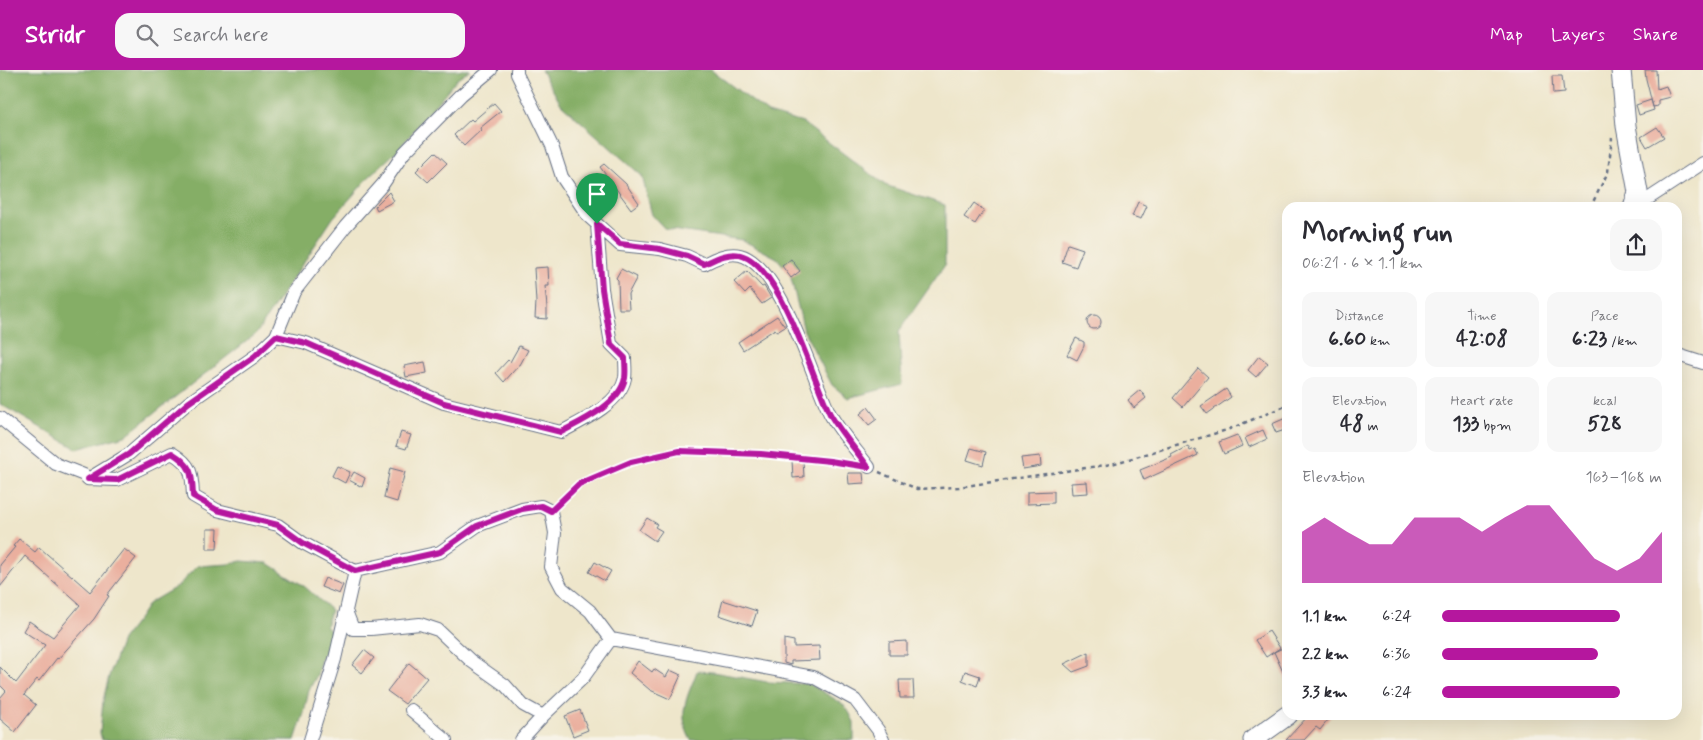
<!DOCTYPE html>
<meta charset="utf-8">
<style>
:root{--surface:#fff;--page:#f7f7f7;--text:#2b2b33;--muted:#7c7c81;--accent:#b5179e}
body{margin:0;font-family:Mynerve,sans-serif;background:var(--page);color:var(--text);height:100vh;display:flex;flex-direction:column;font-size:19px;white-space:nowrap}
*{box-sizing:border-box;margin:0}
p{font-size:16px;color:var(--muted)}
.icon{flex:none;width:28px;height:28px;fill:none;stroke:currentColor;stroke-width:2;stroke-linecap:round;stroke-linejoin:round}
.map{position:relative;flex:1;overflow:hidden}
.drawer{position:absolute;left:1282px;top:132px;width:400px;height:518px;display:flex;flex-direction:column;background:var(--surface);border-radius:15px;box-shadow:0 5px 20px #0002}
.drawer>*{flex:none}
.pin{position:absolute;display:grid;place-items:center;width:42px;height:42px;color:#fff;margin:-51px -21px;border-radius:50% 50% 50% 0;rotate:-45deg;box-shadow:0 0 5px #0007}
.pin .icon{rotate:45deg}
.round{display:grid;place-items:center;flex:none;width:52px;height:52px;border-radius:15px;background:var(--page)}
.summary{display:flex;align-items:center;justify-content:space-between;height:85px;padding:0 20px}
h1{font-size:28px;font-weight:800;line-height:38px}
.stats{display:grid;grid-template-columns:repeat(3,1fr);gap:8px;height:85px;padding:5px 20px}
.stats div{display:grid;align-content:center;border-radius:12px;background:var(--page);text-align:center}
.stats b{font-size:21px;font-weight:800}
.stats small{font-size:14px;font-weight:400}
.stats p{font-size:14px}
.chart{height:140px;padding:10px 20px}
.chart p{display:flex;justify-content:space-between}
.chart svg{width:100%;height:90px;margin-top:5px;fill:var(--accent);opacity:.7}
ul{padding:0 20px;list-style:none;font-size:16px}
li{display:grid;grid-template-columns:80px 60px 1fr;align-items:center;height:38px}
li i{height:12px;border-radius:6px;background:var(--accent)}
header{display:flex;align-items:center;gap:30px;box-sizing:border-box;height:70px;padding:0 25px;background:var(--accent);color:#fff}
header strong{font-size:24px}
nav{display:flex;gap:28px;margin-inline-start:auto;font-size:18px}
.search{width:350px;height:45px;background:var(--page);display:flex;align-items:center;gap:12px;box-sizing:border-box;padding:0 18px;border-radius:15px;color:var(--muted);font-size:19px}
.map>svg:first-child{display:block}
</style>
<header>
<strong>Stridr</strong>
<div class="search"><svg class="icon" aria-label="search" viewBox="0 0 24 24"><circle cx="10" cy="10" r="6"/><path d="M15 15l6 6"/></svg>Search here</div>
<nav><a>Map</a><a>Layers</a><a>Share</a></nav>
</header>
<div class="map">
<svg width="1703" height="670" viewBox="0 0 1703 670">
<rect width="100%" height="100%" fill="#f7f3e8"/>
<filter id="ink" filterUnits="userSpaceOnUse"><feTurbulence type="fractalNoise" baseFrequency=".02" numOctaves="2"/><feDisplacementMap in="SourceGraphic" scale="10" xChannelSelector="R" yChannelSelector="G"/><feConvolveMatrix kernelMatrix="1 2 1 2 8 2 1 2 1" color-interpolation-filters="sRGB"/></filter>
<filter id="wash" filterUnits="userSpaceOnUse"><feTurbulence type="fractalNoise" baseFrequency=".0096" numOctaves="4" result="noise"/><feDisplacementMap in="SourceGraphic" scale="20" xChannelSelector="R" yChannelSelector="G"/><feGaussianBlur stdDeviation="1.12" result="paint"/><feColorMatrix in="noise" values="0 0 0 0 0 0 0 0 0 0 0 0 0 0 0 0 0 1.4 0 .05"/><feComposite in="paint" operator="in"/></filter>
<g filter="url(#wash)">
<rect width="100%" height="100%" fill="#eee6cb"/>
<!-- forest -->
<path fill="#85ae66" stroke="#506e62" d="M0 0H470L456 10 398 80 370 106 333 148 256 264 125 366 77 379 0 334Z
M541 0H711L768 43 803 53 885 115 945 135V195L899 261 902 314 848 328 832 315 804 261 790 204 777 188 742 170 665 159 652 145 642 106 561 34Z
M241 491 268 493 304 516 331 540 326 556 331 562V573L321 589 317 605 309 620 304 643 295 670H102L100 663 103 631 109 606 122 570 139 548 149 533 178 516 197 496 229 494Z
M697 601 713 602 767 612 810 614 843 634 849 642 854 652V670H691C676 643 688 627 697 601Z"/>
<g id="blocks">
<!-- building -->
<path fill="#eaaf9e" d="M1645 0H1656L1657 19 1666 16 1670 27 1658 30V36L1653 37 1646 9Z
M1552 6H1562L1564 23 1553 24Z
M1651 30 1654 40 1639 45 1636 35Z
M494 33 501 41 480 58 481 60 464 76 454 65 471 49 473 51Z
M1657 57 1664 67 1647 77 1641 67Z
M435 82 447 93 428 112 416 101Z
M604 94 626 114 639 133 631 139 600 97Z
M389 122 394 131 377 140 375 136Z
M1138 132 1147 136 1141 149 1132 146Z
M974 133 984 140 975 154 964 147Z
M1068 174 1083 179 1076 197 1062 192Z
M791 189 800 201 791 208 782 196Z
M548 197 549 216H545L547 237V249L535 248 536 232 534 198Z
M621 199 637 207 628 224 629 239H619L618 210 616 208Z
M747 201 762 217 764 216 771 228 762 234 750 219 745 224 734 212Z
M1087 252a7 7 0 1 1 14 0a7 7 0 1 1-14 0Z
M777 246 785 257 777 262 775 259 743 280 738 272Z
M1076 268 1084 272V276L1077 290 1067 285Z
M519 276 528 280 520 295H519L504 312 496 303 508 290 510 292Z
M1259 286 1268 293 1256 307 1248 300Z
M425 292 427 303 406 307 404 296Z
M1198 298 1208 307 1183 337 1173 328Z
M1226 319 1231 327 1207 344 1201 336Z
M1140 320 1146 328 1134 338 1128 330Z
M868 337 877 349 869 355 860 344Z
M1288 347V359L1276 363 1272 354Z
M1263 360 1267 369 1249 377 1245 368Z
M401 362 411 365 406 379 396 376Z
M1237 365 1242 376 1224 384 1219 372Z
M1188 376 1190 381 1195 379 1198 385 1144 410 1140 400 1172 387 1171 385Z
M971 378 986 382 983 395 967 390Z
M1040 386 1041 396 1023 399 1021 388Z
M792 390H803L804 407 793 408Z
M337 396 350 402 345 413 332 406Z
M390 398 405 402 397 432 384 428Z
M354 402 365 408 362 417 349 410Z
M848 403H863L864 413 849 414Z
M1087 412 1088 423 1072 424 1071 413Z
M1054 421V433L1027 434V422Z
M647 448 657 454 655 457 662 461 655 471 639 460Z
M207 459H218L217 479H207Z
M19 469 35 482 39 477 90 522 124 479 136 488 107 525 109 526 94 549 58 589 57 588 39 611 37 609 24 625 36 635 15 662 0 649V628L6 621 0 615V597L16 613 45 575 23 561 29 551 53 567 80 535 25 486 0 517V495L15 477 13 476Z
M595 492 611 501 605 511 589 502Z
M325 508 343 515 339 524 321 517Z
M723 530 757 541 752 556 719 545Z
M1269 561 1280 578 1266 587 1255 570Z
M784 569 794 571V577L819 576 820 590 791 591V595L784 593Z
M907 571V585H889V572Z
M1285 577 1288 583V613L1274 582Z
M364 580 374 588 362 603 352 595Z
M1089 582V596L1073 602 1064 594Z
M638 591 652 602 654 599 666 607 670 600 681 605 670 629 650 620 630 603Z
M409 593 427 608 405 634 387 621Z
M965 601 980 606 977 616 962 610Z
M899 610H913L914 628H900Z
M580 640 588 660 573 666 565 646Z
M1309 645H1332L1320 660 1316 657 1304 670H1286Z"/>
</g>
</g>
<g filter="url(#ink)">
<use href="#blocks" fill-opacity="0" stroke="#656f84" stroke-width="1"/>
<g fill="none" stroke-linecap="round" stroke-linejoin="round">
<!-- street casing -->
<g stroke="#656f84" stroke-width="14">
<path id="street" d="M517 0V4L552 76 562 107 588 146 620 175 660 179 687 186 704 194C715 188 728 182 740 185 781 195 812 308 830 344 840 362 857 381 869 397
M1634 138 1703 93
M276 266 306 273 444 333 561 362C582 351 620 334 625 308 626 302 625 294 625 288L611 274 602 219 597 154
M1678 285 1703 293
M0 348 56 394 84 405 88 409 129 384 188 333 255 286 276 266 294 222 345 157 383 114 404 83 461 25 491 0
M88 409 117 410 172 383C192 395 192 403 193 426L217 440 278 455 303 473 355 501 440 482 477 456 522 439 541 436 551 441 555 463 551 497 562 518 590 541 611 569 813 607 855 630 878 660 883 670
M346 541 353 559H371L420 554 438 560 471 591 505 615 523 635 543 646
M411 640 446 670
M310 670 335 589 355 501
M521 670 543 646 583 608 611 569"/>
</g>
<!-- secondary casing -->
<g stroke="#656f84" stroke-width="21">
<path id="secondary" d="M1621 0 1626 56 1638 122 1633 138
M1253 670 1288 645"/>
</g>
<!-- path -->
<path stroke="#656f84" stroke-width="2.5" stroke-dasharray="4 4" stroke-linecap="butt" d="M1590 138 1608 102 1612 68
M879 402 917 419 959 417 1112 394 1227 360 1288 335
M559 433 579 414 631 392 679 381 761 384 853 395"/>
<!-- street -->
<use href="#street" stroke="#fff" stroke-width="12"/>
<!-- secondary -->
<use href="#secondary" stroke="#fff" stroke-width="19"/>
</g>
</g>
<g fill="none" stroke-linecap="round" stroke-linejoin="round" filter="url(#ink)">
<!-- route casing -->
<g stroke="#fff" stroke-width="10">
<path id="route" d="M597 154 620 174 660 179 687 186 704 194C715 189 728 182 740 185 781 195 812 308 830 344 840 362 857 381 868 397L830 391 761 384 679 381 631 392 579 414 551 441 541 436 522 439 477 456 440 482 355 501 303 473 278 455 217 440 193 426C192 403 192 395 172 383L117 410 88 409 129 384 188 333 255 286 276 266 306 273 444 333 561 362C582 351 620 334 625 308 626 302 625 294 625 288L611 274 602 219Z"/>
</g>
<!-- route -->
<use href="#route" stroke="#b5179e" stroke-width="6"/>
</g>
</svg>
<div class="pin" style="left:597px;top:154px;background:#1e9e55"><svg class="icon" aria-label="arrive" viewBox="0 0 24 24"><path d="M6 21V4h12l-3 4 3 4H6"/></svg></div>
<section class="drawer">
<div class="summary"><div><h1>Morning run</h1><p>06:21 · 6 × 1.1 km</p></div><a class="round"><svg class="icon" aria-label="share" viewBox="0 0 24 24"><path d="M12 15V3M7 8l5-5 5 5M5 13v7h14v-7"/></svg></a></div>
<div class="stats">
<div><p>Distance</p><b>6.60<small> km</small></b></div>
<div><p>Time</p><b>42:08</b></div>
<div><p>Pace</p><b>6:23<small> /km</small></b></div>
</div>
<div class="stats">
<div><p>Elevation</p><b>48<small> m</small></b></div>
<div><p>Heart rate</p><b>133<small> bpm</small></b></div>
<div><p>kcal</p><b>528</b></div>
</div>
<div class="chart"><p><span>Elevation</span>163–168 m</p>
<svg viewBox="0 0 160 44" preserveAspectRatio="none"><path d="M0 44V19L10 12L20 19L30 25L40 25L50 12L60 12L70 12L80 19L90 12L100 6L110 6L120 19L130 32L140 38L150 32L160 19V44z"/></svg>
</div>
<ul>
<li><b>1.1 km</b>6:24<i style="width:81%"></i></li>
<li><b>2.2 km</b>6:36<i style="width:71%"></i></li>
<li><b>3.3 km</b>6:24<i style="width:81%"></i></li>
</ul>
</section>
</div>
